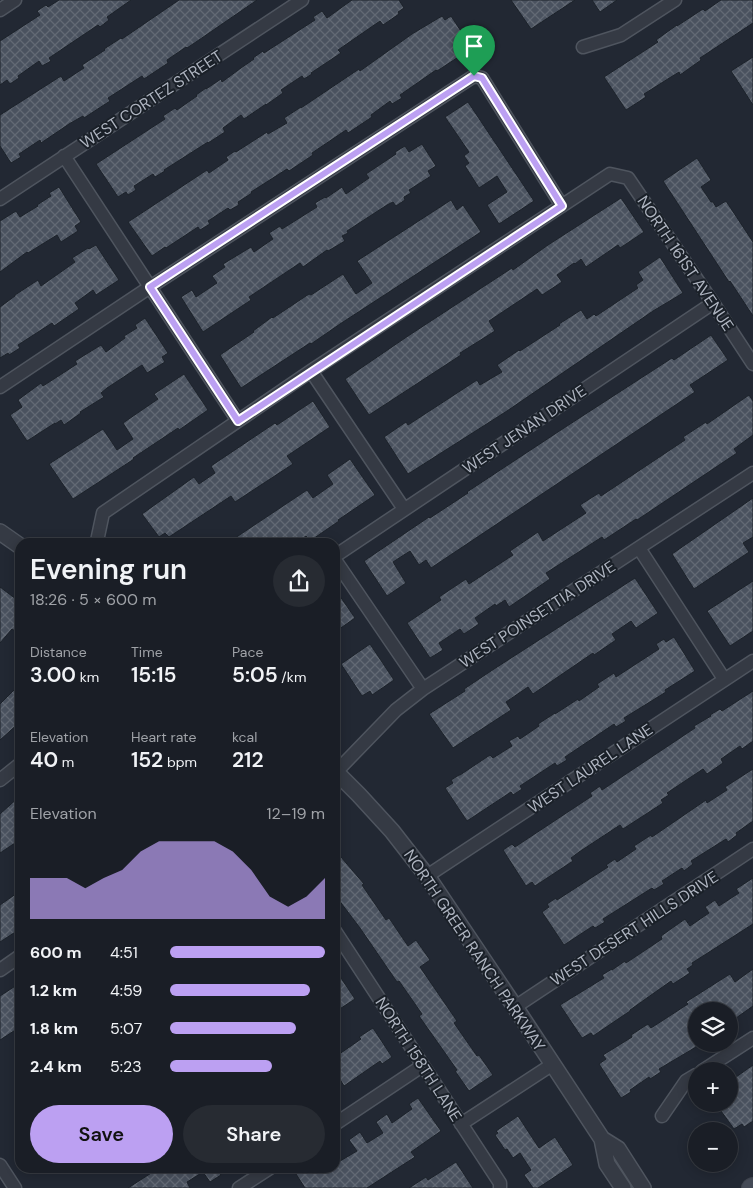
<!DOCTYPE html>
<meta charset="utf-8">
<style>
:root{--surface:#1a1e26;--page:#272b32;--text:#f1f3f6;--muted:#9fa2a7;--line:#383c43;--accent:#bca0f2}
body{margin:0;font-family:"DM Sans",sans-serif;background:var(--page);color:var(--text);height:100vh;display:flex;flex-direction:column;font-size:19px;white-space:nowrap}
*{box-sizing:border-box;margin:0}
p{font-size:16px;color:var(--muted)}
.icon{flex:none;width:28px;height:28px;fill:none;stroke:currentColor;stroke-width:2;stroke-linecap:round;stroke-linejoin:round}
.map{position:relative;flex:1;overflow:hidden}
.drawer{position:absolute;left:15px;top:538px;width:325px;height:635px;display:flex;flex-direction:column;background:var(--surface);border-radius:15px;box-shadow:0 2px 12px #0003,0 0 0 1px var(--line)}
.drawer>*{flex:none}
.tools{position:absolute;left:688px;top:1002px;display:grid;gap:10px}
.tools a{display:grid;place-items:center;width:50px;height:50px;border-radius:50%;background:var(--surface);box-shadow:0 2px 12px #0003,0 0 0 1px var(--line);font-size:25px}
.pin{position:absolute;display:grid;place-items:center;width:42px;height:42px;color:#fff;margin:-51px -21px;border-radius:50% 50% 50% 0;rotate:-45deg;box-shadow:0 0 5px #0007}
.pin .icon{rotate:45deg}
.round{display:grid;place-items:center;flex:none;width:52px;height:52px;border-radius:26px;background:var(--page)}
.headline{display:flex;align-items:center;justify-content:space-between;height:85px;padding:0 15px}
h1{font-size:28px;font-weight:600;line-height:38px}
.stats{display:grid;grid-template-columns:repeat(3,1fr);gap:8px;height:85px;padding:5px 15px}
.stats div{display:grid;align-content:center}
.stats b{font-size:21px;font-weight:600}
.stats small{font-size:14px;font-weight:400}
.stats p{font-size:14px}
.chart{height:140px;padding:10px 15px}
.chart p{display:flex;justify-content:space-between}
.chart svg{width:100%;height:90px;margin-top:5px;fill:var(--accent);opacity:.7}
.action{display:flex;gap:10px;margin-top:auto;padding:10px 15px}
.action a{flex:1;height:58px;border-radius:30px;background:var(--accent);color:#111;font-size:20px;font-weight:600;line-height:58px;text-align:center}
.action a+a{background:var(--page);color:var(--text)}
ul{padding:0 15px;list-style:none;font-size:16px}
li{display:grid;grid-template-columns:80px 60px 1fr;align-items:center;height:38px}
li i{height:12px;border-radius:6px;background:var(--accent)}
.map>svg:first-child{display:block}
</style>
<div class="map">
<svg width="753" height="1188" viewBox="0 0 753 1188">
<defs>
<pattern id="building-cross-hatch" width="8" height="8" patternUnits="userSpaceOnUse" patternTransform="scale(1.25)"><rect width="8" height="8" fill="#4a525f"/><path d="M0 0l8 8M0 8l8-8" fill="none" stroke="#626974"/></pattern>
</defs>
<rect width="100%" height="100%" fill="#222833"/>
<!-- building -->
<path fill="url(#building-cross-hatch)" stroke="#1c222a" d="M59 0H131L107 17 109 20 100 27 98 25 49 58 51 61 42 66 39 61 18 76 19 78 10 84 7 80 0 85V41L40 15 37 11 46 5 48 7Z
M179 0H257L196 42 187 48 186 47 167 60 168 63 144 79 142 76 108 98 110 101 84 118 83 116 69 124 41 143 40 140 19 154 21 157 11 163 0 146V115L61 76 64 81 84 68 82 65 105 50 104 49 121 38 122 39Z
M352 0H399L404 8 398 12 399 14 383 25 380 21 338 50 341 53 311 73 312 74 304 79 302 76 281 90 283 93 266 105V104L244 119 241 115 223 128 225 132 208 143V142L164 170 165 171 155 177 153 174 134 186 136 190 128 195 126 192 118 197 96 164 165 119 163 116 175 108 177 110 197 96 196 95 206 88V89L221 79 222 82 241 68 254 59 253 58 263 51 264 53 315 20 313 17 322 11 327 18Z
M511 0H575L531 29Z
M592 0H617L600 12Z
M721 0H753V23L700 58 701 60 680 75 679 72 644 94 646 97 626 110 604 77 658 42 656 40 677 25V26L703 9 705 11Z
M442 16 445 20 451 16 474 51 465 57 463 54 437 71 436 70 400 95 402 98 392 104 390 101 371 115 372 117 348 133 346 130 312 153 313 155 289 171 287 169 251 192 252 193 238 202 239 205 230 210 228 208 208 221 210 224 200 230 198 227 166 248 165 247 152 256 128 222 207 170 209 173 228 160 226 157 235 151 236 152 267 132 268 134 287 123 284 118 301 107V108L359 69 360 71 412 34Z
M753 57V105L731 71Z
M468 102 534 201 499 224 487 205 507 192 497 176 479 188 465 166 469 163 464 156 469 152 445 117Z
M422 144 436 166 428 171 431 176 409 190 411 193 404 197 405 200 396 206 393 202 387 205 347 231 348 233 342 236 345 241 328 251 327 250 303 267 300 263 249 297 251 300 203 332 181 297 192 290 196 297 217 283 212 276 225 267 223 264 251 247 254 252 273 239 269 233 280 226 282 229 317 207 315 203 325 197 326 198 342 187 346 194 369 178 366 174 396 154 395 152 405 146 409 152Z
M697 158 711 180 701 187 711 202H713L716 207 726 201 753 242V316L730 281 729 282 663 181Z
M59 187 81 222 75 226 78 231 61 242 57 235 28 253 27 252 0 272V221L16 211 20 217 38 206 37 205 51 196 49 193Z
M621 198 644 232 620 248 618 245 586 267 581 259 575 264 574 263 557 275 562 282 542 295 537 289 489 321 495 331 460 353 461 355 369 415 345 379 408 336 512 268 513 270 548 245Z
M451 200 457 210 463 205 481 232 340 324 311 344 310 343 241 388 220 355 254 332 253 331 272 317 273 318 309 294 311 295 343 274 356 294 372 283 357 261Z
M96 245 119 280 96 295 93 290 75 303 79 309 54 326 52 323 18 345 20 348 9 355 8 353 0 358V307L15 296V295L38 280 41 286 75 262 72 258 88 248 89 249Z
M660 257 683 293 653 311 507 411 408 474 384 437 406 422 408 425 477 380 480 385 502 372 497 365 519 350 520 351 560 325 559 324 581 310 587 319 594 314 596 316 638 288 636 285 643 280 638 272Z
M145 318 168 353 162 357 165 362 147 373 142 365 107 388 101 393 104 397 80 412 81 413 64 425 61 420 55 424V423L27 441 10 415 22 407 18 400 41 383 43 386 77 364 75 361 101 345 106 352 125 338 124 336 137 328 135 325Z
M711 335 728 360 690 385 695 392 431 568 426 560 419 565 410 551 393 562 406 583 387 596 364 561 429 517 430 518 468 493 467 492 567 426 672 358 674 360Z
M184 374 208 410 179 430 178 428 133 458 134 459 73 499 49 464 103 429 117 450 133 439 123 423 158 399 154 394Z
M749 395 753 401V435L734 449 737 453 637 520 636 519 604 540 602 537 546 573 550 579 509 607 505 600 496 606 495 604 475 618 479 624 464 634 460 629 439 643 443 650 430 658 407 623 441 600 439 597 466 579 469 584 513 555 510 551 538 532 543 541 586 513 580 505 599 493 601 496 685 440 683 437 706 422 707 424Z
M313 401 330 427 287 456 293 464 235 502 231 496 169 537 165 533 159 537 142 514 194 477 199 484 215 473 211 466 275 423 277 425Z
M350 459 375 495 338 520 339 521 310 541 306 536 298 542H229L307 490 313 498 333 484 327 475Z
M753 498V537L743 543 749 552 694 589 672 554Z
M635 578 658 613 636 628 631 621 612 634 616 640 594 655 593 653 533 694 528 687 506 702 511 710 453 748 429 714 465 691 464 689 494 669Z
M753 581V631L730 646 707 611Z
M0 587 20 602V624L15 631 12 629 0 643Z
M335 589 355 618 335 632Z
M674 637 695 671 665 690 666 692 624 718 626 721 616 727 614 724 565 757 567 760 557 766 555 763 520 786 522 789 513 795 511 792 467 821 445 788 453 783 451 780 459 775H460L490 755 493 758 512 746 509 741 518 736 520 739 539 726 538 724 555 713V714L578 699 579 701 599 687 597 684 614 673 616 677 659 649 656 644 664 639 666 642Z
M370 644 394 680 372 695 370 691 362 696 341 664Z
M20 684V722L0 740V704Z
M753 691V741L742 749 740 746 721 759 723 763 707 774 703 769 667 793 669 795 661 800 663 803 623 829 620 825 579 852 571 858 573 861 535 886 532 882 526 886 503 850 512 844 515 847 592 796 590 793 600 786 602 790 695 728 694 726 711 716 710 715 720 709 722 711Z
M753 769V821L736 833 737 835 728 842 726 839 691 861 693 864 684 871 682 868 662 881 664 884 654 890 652 888 603 919 605 922 595 928 593 926 564 945 542 912 549 907 547 904 556 898 557 900 608 867 606 865 615 859 617 862 636 849 634 846 651 835 652 837 706 800 707 803 727 790 725 787Z
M20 796V835L16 838 18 841 0 853V814Z
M335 850 364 884 362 885 386 920 389 918 408 946 416 940 430 960 420 967 457 1021 454 1023 477 1056 479 1055 493 1075 469 1091 455 1071 457 1070 419 1016 422 1014 399 981 397 982 360 928 335 895Z
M753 878V924L692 963 693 965 687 969 690 973 673 984 671 981 630 1010V1011L593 1036 591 1033 582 1038 560 1005 604 978 602 975 612 969V970L625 961 626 963 662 939 661 936 685 919 690 926 709 913 705 907 715 900 719 906 739 893 736 889Z
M20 891V929L0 942V905Z
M335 969 355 999 335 1012Z
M753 969V1006L729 1023V1011H696V1047L659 1069 661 1072 650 1079 649 1077 630 1090 631 1092 621 1098 599 1064 606 1059 603 1055 632 1037 631 1035 648 1024 651 1028 688 1004 686 1002 730 974 735 982Z
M20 983V1027L0 1040V996Z
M373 1028 392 1057 382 1064 380 1061 344 1086 335 1071V1057L361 1039 359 1037Z
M753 1065V1121L744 1127 742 1124 734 1129 716 1104H729V1082Z
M418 1098 441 1131 411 1152 415 1157 367 1188H305L296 1174 306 1168H335V1164L357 1151 349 1140 360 1132 367 1143 383 1133 376 1122 387 1114 392 1123 412 1109 409 1104Z
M518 1116 539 1148 555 1137 573 1165 538 1188H533L524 1175 531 1170 520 1153 513 1158 507 1149 505 1150 495 1135 498 1133 496 1131Z
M456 1162 473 1188H409L426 1177 428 1180Z
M159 1168H216L221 1175 210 1182 203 1172 187 1182 190 1188H128Z"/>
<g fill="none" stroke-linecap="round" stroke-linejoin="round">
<!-- minor casing -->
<g stroke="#4f555f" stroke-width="15">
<path id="minor" d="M0 10 15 0
M583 47 621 35 675 0
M64 156 238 421
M0 199 302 0
M311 371 404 509
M0 387 150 287 474 76 482 78 562 206
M97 541 103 513 311 371 610 174 628 178 713 303 753 364
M639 548 724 679
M335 556 713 303
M335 560 423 689
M335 773 396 710 423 689 753 473
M0 780 20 764
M427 876 753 661
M335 931 500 1183V1188
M0 970 20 956
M515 1007 753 849
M702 1071 753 1038
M662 1116 686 1081 696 1075
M335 1124 422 1066
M461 1124 553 1064
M0 1165 15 1188
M239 1188 270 1168"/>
</g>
<!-- tertiary casing -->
<g stroke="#4f555f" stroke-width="18">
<path id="tertiary" d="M0 532 20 546
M335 771 359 795 392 831 427 876 515 1007 602 1139 607 1164 623 1188
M602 1139 618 1149 643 1188"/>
</g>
<!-- secondary casing -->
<g stroke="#3e444d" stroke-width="20">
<path id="secondary" d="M751 1188 753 1187"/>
</g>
<!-- minor -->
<use href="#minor" stroke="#353a44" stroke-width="12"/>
<!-- tertiary -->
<use href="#tertiary" stroke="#353a44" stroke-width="15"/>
<!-- secondary -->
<use href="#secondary" stroke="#444a56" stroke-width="18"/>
</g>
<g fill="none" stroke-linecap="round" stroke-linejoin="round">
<!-- route casing -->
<g stroke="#fff" stroke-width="10">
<path id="route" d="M474 76 482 78 562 206 238 421 150 287Z"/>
</g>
<!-- route -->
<use href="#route" stroke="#bca0f2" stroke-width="6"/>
</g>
<g text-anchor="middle" stroke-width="4" stroke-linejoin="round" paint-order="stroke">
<!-- street labels -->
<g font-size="16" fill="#afb5c1" stroke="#1a2028">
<text transform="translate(151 99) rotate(-33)" y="6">WEST CORTEZ STREET</text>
<text transform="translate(686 263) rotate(56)" y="6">NORTH 161ST AVENUE</text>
<text transform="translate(524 429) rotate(-34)" y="6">WEST JENAN DRIVE</text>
<text transform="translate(537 614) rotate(-33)" y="6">WEST POINSETTIA DRIVE</text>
<text transform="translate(590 768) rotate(-34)" y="6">WEST LAUREL LANE</text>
<text transform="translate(634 928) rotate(-33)" y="6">WEST DESERT HILLS DRIVE</text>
<text transform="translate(475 950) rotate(56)" y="6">NORTH GREER RANCH PARKWAY</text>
<text transform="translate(419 1059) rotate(57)" y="6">NORTH 158TH LANE</text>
</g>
</g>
</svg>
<div class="tools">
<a><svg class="icon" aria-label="layers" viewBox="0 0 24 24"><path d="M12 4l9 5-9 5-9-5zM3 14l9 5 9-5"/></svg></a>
<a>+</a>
<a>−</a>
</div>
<div class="pin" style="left:474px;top:76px;background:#1e9e55"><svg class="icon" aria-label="arrive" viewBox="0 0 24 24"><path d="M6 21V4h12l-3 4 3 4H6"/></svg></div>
<section class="drawer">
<div class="headline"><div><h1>Evening run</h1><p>18:26 · 5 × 600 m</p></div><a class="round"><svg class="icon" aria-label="share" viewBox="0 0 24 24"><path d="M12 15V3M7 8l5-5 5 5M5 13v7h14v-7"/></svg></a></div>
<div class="stats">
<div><p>Distance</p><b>3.00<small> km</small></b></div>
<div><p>Time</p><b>15:15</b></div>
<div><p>Pace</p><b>5:05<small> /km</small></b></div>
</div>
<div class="stats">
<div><p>Elevation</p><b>40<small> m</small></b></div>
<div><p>Heart rate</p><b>152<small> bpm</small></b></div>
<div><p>kcal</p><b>212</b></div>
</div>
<div class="chart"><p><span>Elevation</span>12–19 m</p>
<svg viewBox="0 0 160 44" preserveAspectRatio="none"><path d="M0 44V24L10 24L20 24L30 29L40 24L50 20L60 11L70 6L80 6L90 6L100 6L110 11L120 20L130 33L140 38L150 33L160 24V44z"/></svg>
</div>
<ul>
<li><b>600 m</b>4:51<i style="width:100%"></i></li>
<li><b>1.2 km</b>4:59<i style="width:90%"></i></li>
<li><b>1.8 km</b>5:07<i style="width:81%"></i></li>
<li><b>2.4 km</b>5:23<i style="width:66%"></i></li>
</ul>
<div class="action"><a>Save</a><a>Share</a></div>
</section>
</div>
